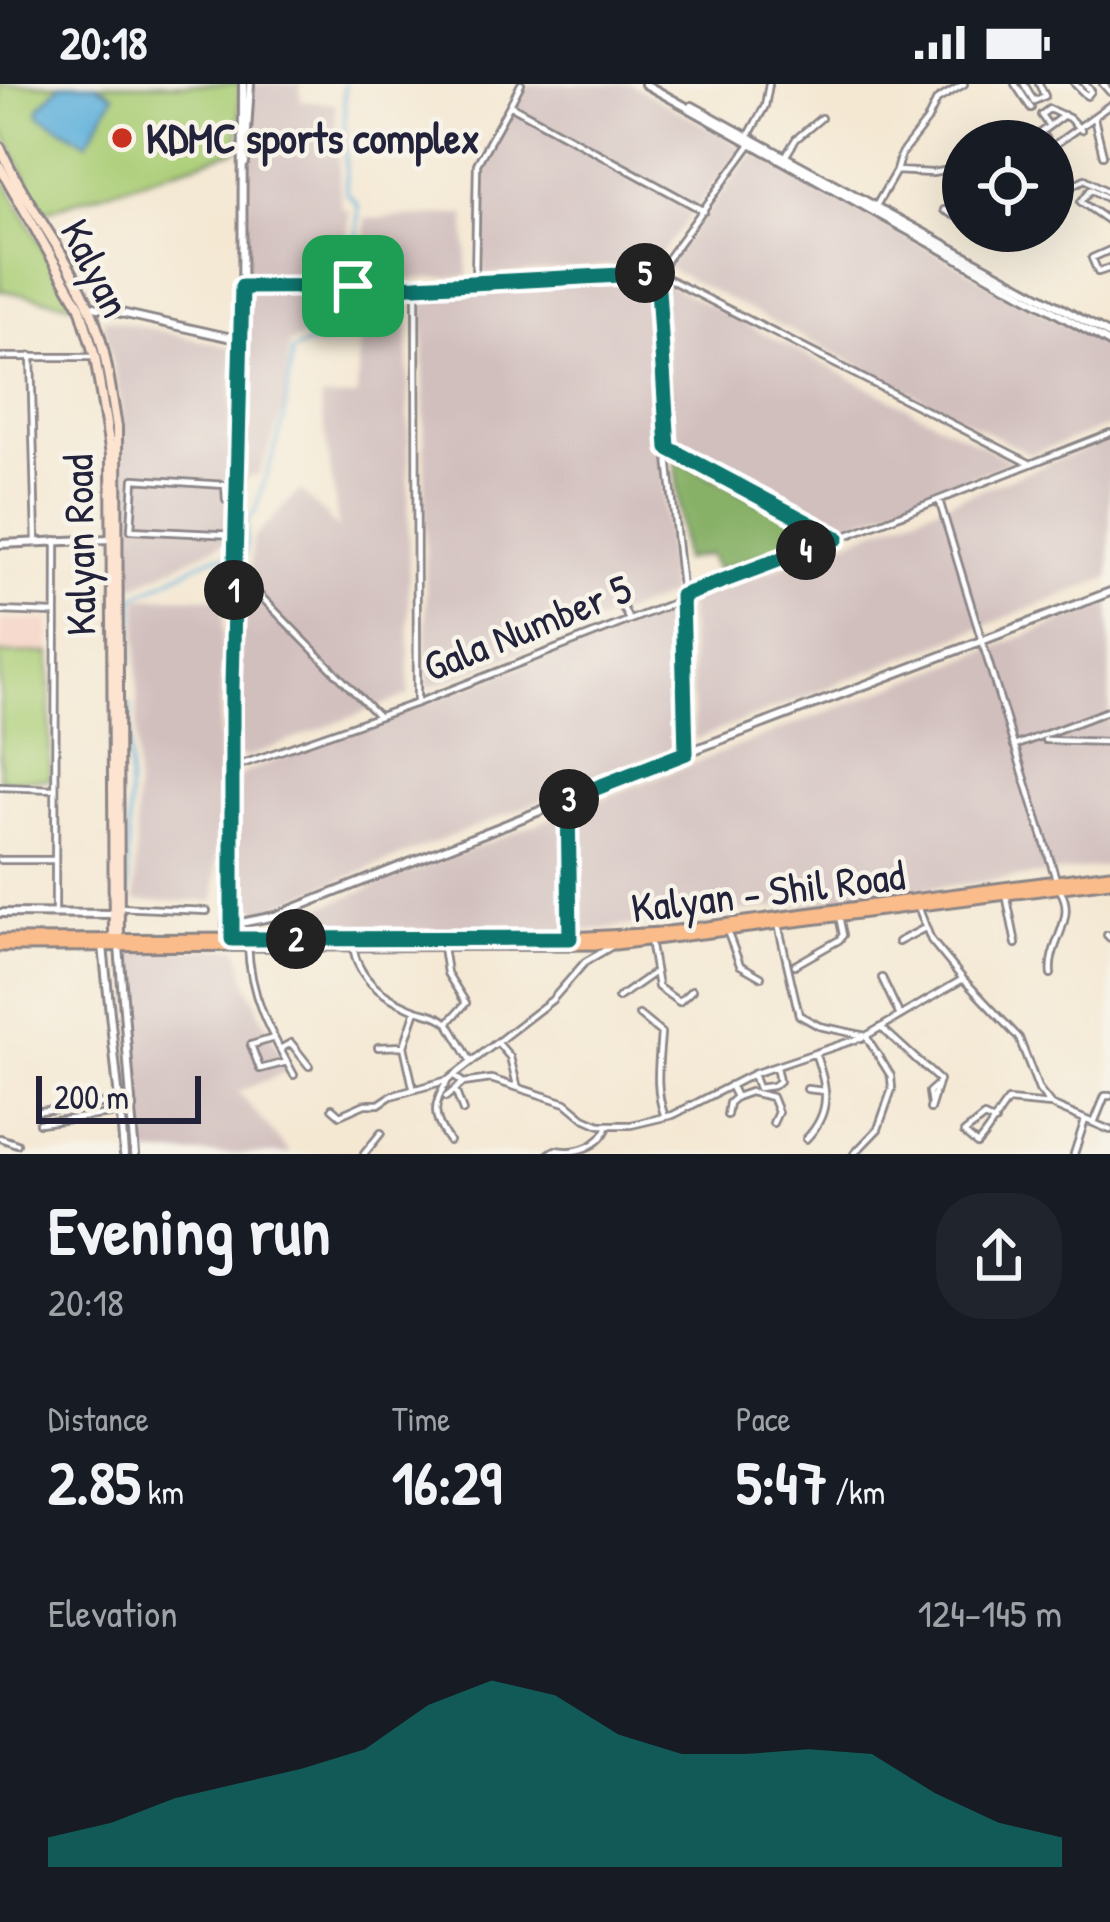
<!DOCTYPE html>
<meta charset="utf-8">
<style>
:root{--surface:#171b24;--page:#20242c;--text:#f1f3f6;--muted:#9ea1a6;--accent:#0f766e}
body{margin:0;font-family:"Patrick Hand",sans-serif;background:var(--page);color:var(--text);height:100vh;display:flex;flex-direction:column;font-size:45px;white-space:nowrap}
*{box-sizing:border-box;margin:0}
p{font-size:39px;color:var(--muted)}
.icon{flex:none;width:66px;height:66px;fill:none;stroke:currentColor;stroke-width:2;stroke-linecap:round;stroke-linejoin:round}
.map{position:relative;height:1070px;overflow:hidden}
.side{display:flex;flex-direction:column;background:var(--surface);flex:1}
.side>*{flex:none}
.controls{position:absolute;left:942px;top:36px;display:grid;gap:24px}
.controls a{display:grid;place-items:center;width:132px;height:132px;border-radius:50%;background:var(--surface);box-shadow:0 12px 48px #0002;font-size:60px}
.scale{position:absolute;left:36px;bottom:30px;width:165px;box-sizing:border-box;padding-left:12px;border:6px solid #22223b;border-top:0;font-size:33px;line-height:42px;white-space:nowrap;color:#22223b;-webkit-text-stroke:9px #f7f3e8;paint-order:stroke}
.pin{position:absolute;display:grid;place-items:center;width:102px;height:102px;color:#fff;margin:-51px;border-radius:24px;box-shadow:0 6px 18px #0006}
.km{position:absolute;width:60px;height:60px;margin:-30px;border-radius:50%;background:#222;color:#fff;font-size:33px;line-height:60px;text-align:center}
.round{display:grid;place-items:center;flex:none;width:126px;height:126px;border-radius:48px;background:var(--page)}
.overview{display:flex;align-items:center;justify-content:space-between;height:204px;padding:0 48px}
h1{font-size:66px;font-weight:700;line-height:90px}
.stats{display:grid;grid-template-columns:repeat(3,1fr);gap:18px;height:204px;padding:12px 48px}
.stats div{display:grid;align-content:center}
.stats b{font-size:60px;font-weight:700}
.stats small{font-size:33px;font-weight:400}
.stats p{font-size:33px}
.chart{height:336px;padding:24px 48px}
.chart p{display:flex;justify-content:space-between}
.chart svg{width:100%;height:216px;margin-top:12px;fill:var(--accent);opacity:.7}
.status{display:flex;justify-content:space-between;align-items:center;height:84px;padding:0 60px;background:var(--surface);direction:ltr}
.status svg{height:33px;fill:currentColor}
.map>svg:first-child{display:block}
</style>
<div class="status"><b>20:18</b><svg viewBox="0 0 49 12"><path d="M0 12V9h3v3zM5 12V6h3v6zM10 12V3h3v9zM15 12V0h3v12zM26 1h20v11H26zM47 4h2v5h-2z"/></svg></div>
<div class="map">
<svg width="1110" height="1070" viewBox="0 0 1110 1070">
<rect width="100%" height="100%" fill="#f7f3e8"/>
<filter id="ink" filterUnits="userSpaceOnUse"><feTurbulence type="fractalNoise" baseFrequency=".00833" numOctaves="2"/><feDisplacementMap in="SourceGraphic" scale="24" xChannelSelector="R" yChannelSelector="G"/><feConvolveMatrix kernelMatrix="1 2 1 2 8 2 1 2 1" color-interpolation-filters="sRGB"/></filter>
<filter id="wash" filterUnits="userSpaceOnUse"><feTurbulence type="fractalNoise" baseFrequency=".004" numOctaves="4" result="noise"/><feDisplacementMap in="SourceGraphic" scale="48" xChannelSelector="R" yChannelSelector="G"/><feGaussianBlur stdDeviation="2.7" result="paint"/><feColorMatrix in="noise" values="0 0 0 0 0 0 0 0 0 0 0 0 0 0 0 0 0 1.4 0 .05"/><feComposite in="paint" operator="in"/></filter>
<g filter="url(#wash)">
<rect width="100%" height="100%" fill="#f4e8d3"/>
<!-- built -->
<path fill="#f6d2c4" d="M0 536H49L50 569 0 570Z"/>
<!-- industrial -->
<path fill="#d1bfbe" d="M250 0H300L301 17 335 20 341 124 349 126 346 208 321 245 289 260 284 326 258 391 243 394Z
M528 0H630L743 63 654 179 483 191 480 103 484 76Z
M753 68 1110 265V342L1030 370 666 183Z
M465 130 468 192 366 198 365 135Z
M651 193 670 511 427 604 423 209Z
M661 197 1012 377 839 445 673 361Z
M408 209 409 611 245 674 238 669 241 491 250 490 253 455 300 406 339 445 320 314 357 313 361 213Z
M103 234 233 264 228 457 125 506 121 319Z
M1110 356V493L694 656 688 518Z
M138 513 224 514 215 817H135Z
M1110 519V782L577 848 290 844V835Z
M671 525 679 662 257 829 256 822 235 820 238 696 244 689Z
M238 864 249 904 288 987 238 1008 291 1070H143L128 868Z"/>
<!-- green -->
<path fill="#abce77" stroke="#667859" stroke-width="3" d="M0 0H240L238 66 43 128 0 41Z
M0 88 75 221 0 206Z
M50 569V695L0 696V570Z"/>
<!-- forest -->
<path fill="#88b168" stroke="#556a52" stroke-width="3" d="M675 375 812 445V454L717 486 709 470 683 476Z"/>
<!-- water -->
<path fill="#60b1db" stroke="#416a8b" stroke-width="3" d="M61 0H96L114 11 87 59 39 31V23Z"/>
<g fill="none" stroke-linecap="round" stroke-linejoin="round">
<!-- stream -->
<path stroke="#60b1db" stroke-width="3" d="M344 0 346 108 358 121 357 197
M240 472 245 471 247 435 255 427 284 336 292 268 306 260 325 259 335 236 357 215V206
M131 577 134 513 213 473 230 472
M128 814 130 620"/>
</g>
</g>
<g filter="url(#ink)">
<g fill="none" stroke-linecap="round" stroke-linejoin="round">
<!-- minor casing -->
<g stroke="#8b8587" stroke-width="10">
<path id="minor" d="M521 0 510 21 704 127
M1015 0 1031 24
M1024 0 1034 17 1045 12 1039 0
M1075 0 1087 12 1091 7 1085 0
M1103 0 1110 8
M1094 34 1103 71
M1049 42 1041 31 1049 25 1069 34 1081 46
M749 51 765 22 769 0
M1047 57 1041 48 1064 31
M1053 62 1110 21
M785 73 796 55 821 34
M896 87 901 70 927 37 937 16 964 0
M1053 96 1063 100 1053 109
M1063 100 1071 102 1085 95 1110 109
M1110 116 1091 105 1081 118 1110 138
M876 122 896 87 932 89 963 84
M944 126 963 136
M1110 166 1092 174 1098 188 1110 184
M475 196 477 80 510 21
M416 202 657 189 1029 379
M244 203 416 202 417 619
M31 272 36 457
M0 273H95
M667 364 837 454
M939 416 1014 662 1110 626
M236 451 131 446 134 395 225 401 226 416H238
M235 486 378 632
M610 497 628 534
M0 527 54 529
M1045 656 1110 658
M1015 663 1056 795
M686 669 683 513 667 364 657 189 751 60
M234 683 417 619 1110 349
M0 703 54 705
M569 715 570 854
M0 776H55
M1006 810 1016 860
M117 823 207 827
M55 828 56 456
M778 840 799 931 819 942 866 952 891 992 892 1005 878 1045 854 1070
M727 847 740 881 761 893
M1107 851 1110 854
M650 856 658 903 679 918 692 906
M898 858 925 844
M248 861C250 913 269 946 294 991
M353 861C357 894 380 911 411 924 425 930 436 929 448 939L466 919 447 889 443 863
M795 881 839 856 843 851 839 832
M1051 890C1047 861 1078 834 1060 806
M882 894 900 932
M963 895 1019 954 1039 1006 1051 1021 1110 1046
M618 914 655 888
M639 931 661 949C659 979 654 1004 665 1033
M449 940 470 976
M882 944 939 996 930 1025
M274 954 251 961 260 985 287 978
M498 959 510 973 517 1001
M404 962 413 1003
M378 963 404 962 416 926
M280 965 291 959 309 982
M753 990 758 1004 773 1002 779 997 776 983
M454 991 463 999 491 995 566 1019 584 1034 600 1041H631L673 1031 753 990 866 952 963 895 931 856 919 825
M448 996C432 1021 432 1033 449 1057
M730 1001 736 1013 750 1008 772 1013 778 1028 773 1039
M807 1005 825 1007
M455 1006 463 1027
M446 1013 463 999
M931 1021 929 1008 937 1001
M332 1024 340 1031 365 1020H379L391 1012 448 996 552 916 585 878 614 861
M40 1027 117 1018
M727 1031 729 1019 736 1013
M995 1038 984 1033 964 1049 977 1060C990 1047 996 1031 1008 1017L1051 1021
M39 1039 118 1029
M1094 1039 1105 1012H1110
M0 1054 17 1060
M806 1055C833 1027 827 1002 815 969
M364 1070 381 1049
M549 1070 555 1066C576 1070 600 1063 608 1042
M1074 1070 1085 1036"/>
</g>
<!-- tertiary casing -->
<g stroke="#8b8587" stroke-width="12">
<path id="tertiary" d="M645 0 1110 259
M692 22 1110 251
M245 79 250 0
M90 222 241 256
M0 460 110 455
M0 829 116 830
M226 841 230 816
M226 842 275 832 686 669 1110 508
M233 859 232 602 242 279 243 0
M103 862 119 1016
M119 862 131 1017
M116 1023a8 8 0 1 1 16 0a8 8 0 1 1-16 0Z
M131 1028 135 1070
M121 1032 124 1070"/>
</g>
<!-- secondary casing -->
<g stroke="#8b8587" stroke-width="14">
<path id="secondary" d="M0 63C25 120 67 169 90 225 106 262 110 304 117 343L119 860
M0 83 80 223 95 273 111 371 114 861"/>
</g>
<!-- primary casing -->
<g stroke="#8b8587" stroke-width="15">
<path id="primary" d="M0 856 570 854 661 849 1110 790
M0 862 615 860 1110 797"/>
</g>
<!-- minor -->
<use href="#minor" stroke="#fff" stroke-width="4.5"/>
<!-- tertiary -->
<use href="#tertiary" stroke="#fff" stroke-width="6"/>
<!-- secondary -->
<use href="#secondary" stroke="#fde4d0" stroke-width="8"/>
<!-- primary -->
<use href="#primary" stroke="#f9bc8a" stroke-width="9"/>
</g>
</g>
<g fill="none" stroke-linecap="round" stroke-linejoin="round" filter="url(#ink)">
<!-- route casing -->
<g stroke="#fff" stroke-width="24">
<path id="route" d="M657 189 668 364 837 454 682 512 686 669 568 715 570 854 232 855V602L242 203 416 202Z"/>
</g>
<!-- route -->
<use href="#route" stroke="#0f766e" stroke-width="15"/>
</g>
<!-- markers -->
<circle fill="#c8321e" stroke="#f7f3e8" stroke-width="4.5" cx="122" cy="54" r="12"/>
<g text-anchor="middle" stroke-width="9" stroke-linejoin="round" paint-order="stroke">
<!-- poi labels -->
<g font-size="42" font-weight="bold" fill="#22223b" stroke="#f7f3e8" text-anchor="start">
<text x="146" y="69">KDMC sports complex</text>
</g>
<!-- street labels -->
<g font-size="42" fill="#22223b" stroke="#f7f3e8">
<text transform="translate(96 184) rotate(63)" y="15">Kalyan</text>
<text transform="translate(79 461) rotate(-91)" y="15">Kalyan Road</text>
<text transform="translate(527 543) rotate(-22)" y="15">Gala Number 5</text>
<text transform="translate(768 807) rotate(-7)" y="15">Kalyan - Shil Road</text>
</g>
</g>
</svg>
<div class="controls">
<a><svg class="icon" aria-label="locate" viewBox="0 0 24 24"><circle cx="12" cy="12" r="6"/><path d="M12 2v4M12 18v4M2 12h4M18 12h4"/></svg></a>
</div>
<div class="scale">200 m</div>
<div class="pin" style="left:353px;top:202px;background:#1e9e55"><svg class="icon" aria-label="arrive" viewBox="0 0 24 24"><path d="M6 21V4h12l-3 4 3 4H6"/></svg></div>
<b class="km" style="left:234px;top:506px">1</b>
<b class="km" style="left:296px;top:855px">2</b>
<b class="km" style="left:569px;top:715px">3</b>
<b class="km" style="left:806px;top:466px">4</b>
<b class="km" style="left:645px;top:189px">5</b>
</div>
<section class="side">
<div class="overview"><div><h1>Evening run</h1><p>20:18</p></div><a class="round"><svg class="icon" aria-label="share" viewBox="0 0 24 24"><path d="M12 15V3M7 8l5-5 5 5M5 13v7h14v-7"/></svg></a></div>
<div class="stats">
<div><p>Distance</p><b>2.85<small> km</small></b></div>
<div><p>Time</p><b>16:29</b></div>
<div><p>Pace</p><b>5:47<small> /km</small></b></div>
</div>
<div class="chart"><p><span>Elevation</span>124–145 m</p>
<svg viewBox="0 0 160 44" preserveAspectRatio="none"><path d="M0 44V38L10 35L20 30L30 27L40 24L50 20L60 11L70 6L80 9L90 17L100 21L110 21L120 20L130 21L140 29L150 35L160 38V44z"/></svg>
</div>
</section>
